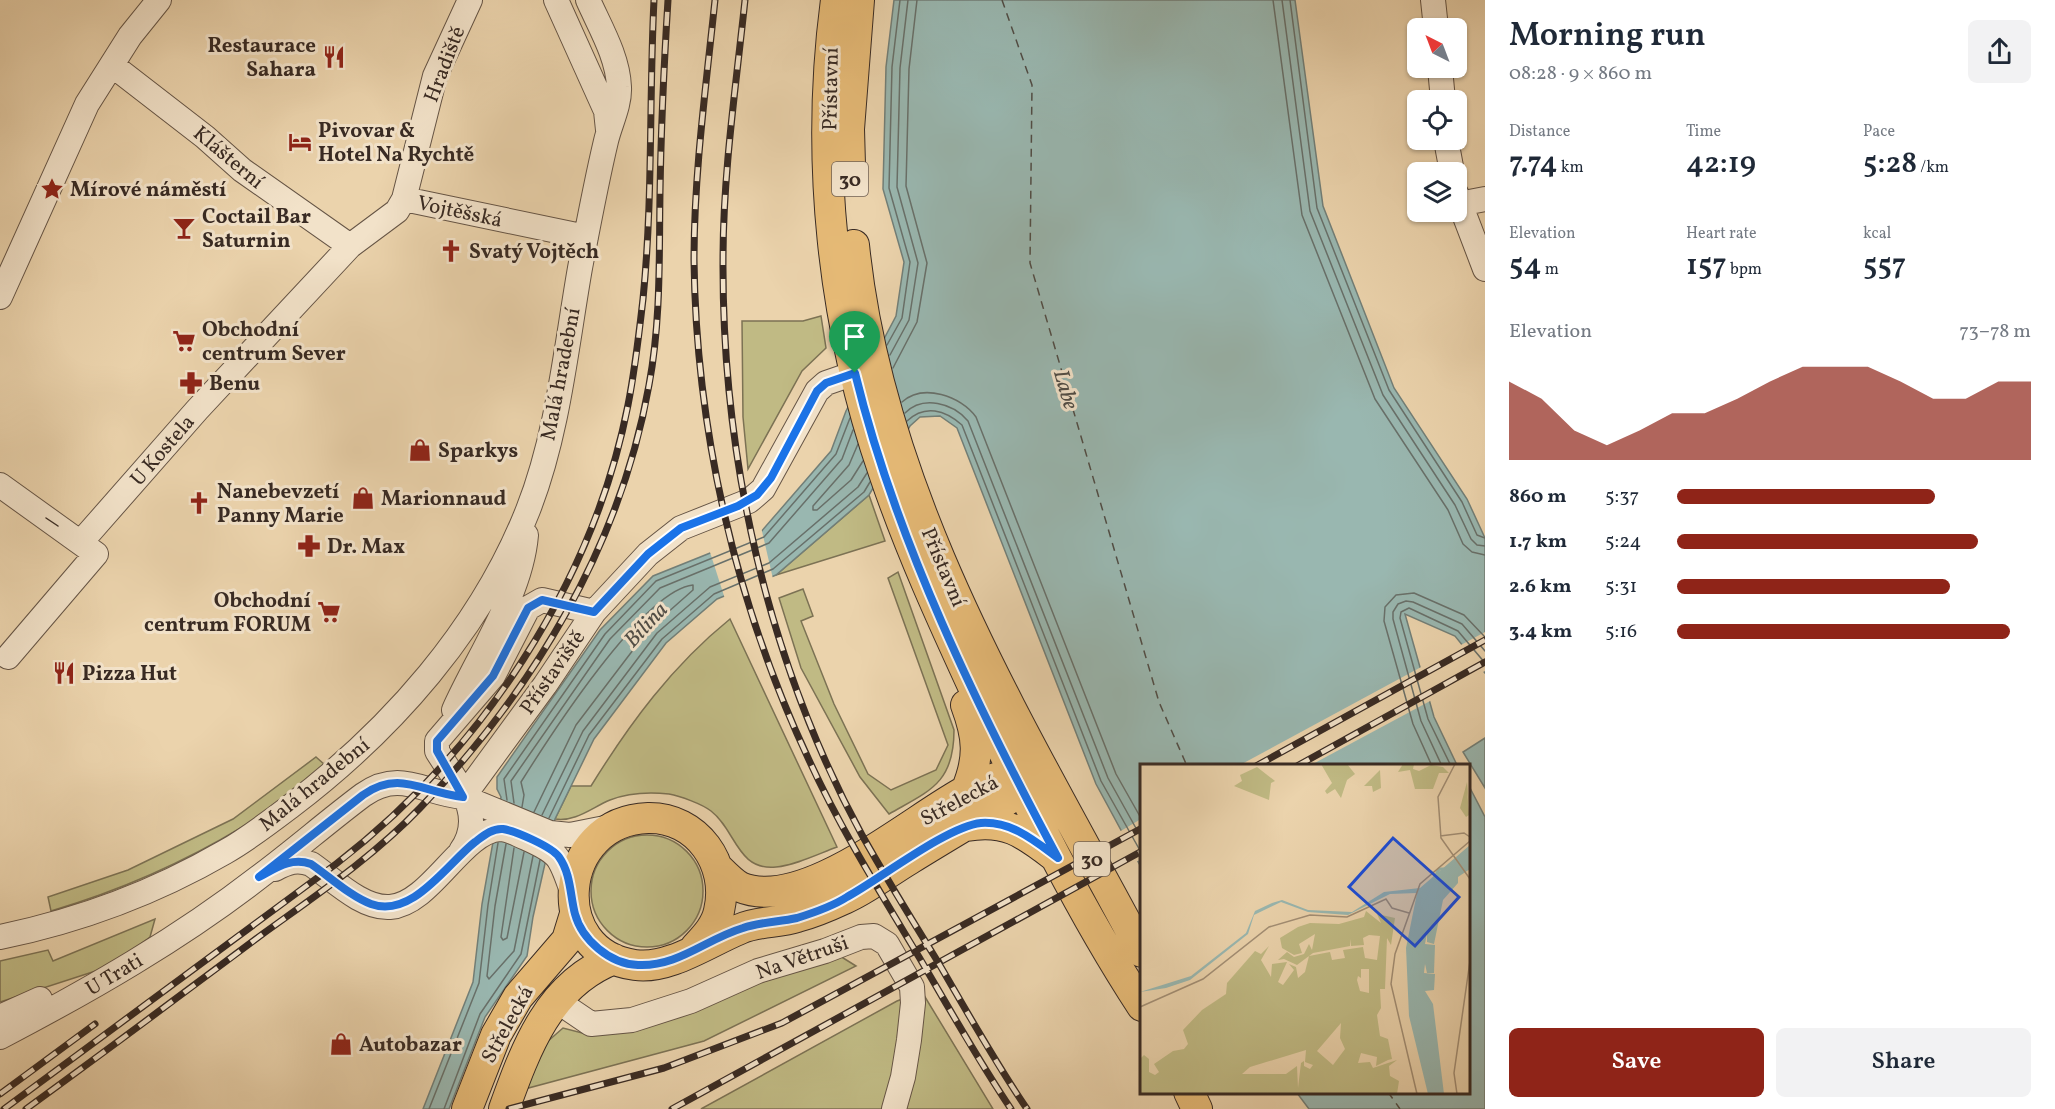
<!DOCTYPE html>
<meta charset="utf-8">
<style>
:root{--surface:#fff;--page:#f2f2f3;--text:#1f2937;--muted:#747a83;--accent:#8f2418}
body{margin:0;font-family:Vollkorn,serif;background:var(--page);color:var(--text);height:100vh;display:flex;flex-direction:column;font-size:22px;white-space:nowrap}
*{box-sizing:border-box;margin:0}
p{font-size:20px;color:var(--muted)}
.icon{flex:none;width:33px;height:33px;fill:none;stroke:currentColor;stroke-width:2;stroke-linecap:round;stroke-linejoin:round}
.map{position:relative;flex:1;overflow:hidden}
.side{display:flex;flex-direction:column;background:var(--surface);width:570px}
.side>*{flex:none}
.needle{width:39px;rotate:318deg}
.buttons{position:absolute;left:1407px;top:18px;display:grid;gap:12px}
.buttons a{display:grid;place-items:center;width:60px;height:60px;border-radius:9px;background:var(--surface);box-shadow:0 2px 4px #0004;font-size:30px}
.pin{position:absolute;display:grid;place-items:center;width:51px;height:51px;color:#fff;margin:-62px -26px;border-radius:50% 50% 50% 0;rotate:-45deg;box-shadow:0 0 6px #0007}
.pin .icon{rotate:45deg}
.round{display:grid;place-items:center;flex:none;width:63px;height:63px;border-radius:9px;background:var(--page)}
.overview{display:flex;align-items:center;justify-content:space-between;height:102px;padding:0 24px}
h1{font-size:33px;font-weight:600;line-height:45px}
.metrics{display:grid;grid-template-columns:repeat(3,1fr);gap:9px;height:102px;padding:6px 24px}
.metrics div{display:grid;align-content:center}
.metrics b{font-size:30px;font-weight:600}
.metrics small{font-size:16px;font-weight:400}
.metrics p{font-size:16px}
.chart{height:168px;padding:12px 24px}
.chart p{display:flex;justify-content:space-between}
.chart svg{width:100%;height:108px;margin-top:6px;fill:var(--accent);opacity:.7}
.primary-button{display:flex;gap:12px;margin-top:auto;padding:12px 24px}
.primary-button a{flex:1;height:69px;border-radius:9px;background:var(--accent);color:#fff;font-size:24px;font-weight:600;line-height:69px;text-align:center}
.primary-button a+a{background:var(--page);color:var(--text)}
ul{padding:0 24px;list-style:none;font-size:20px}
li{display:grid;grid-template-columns:96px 72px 1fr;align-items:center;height:45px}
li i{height:15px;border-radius:8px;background:var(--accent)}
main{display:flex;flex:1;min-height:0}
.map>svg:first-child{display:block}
</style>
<main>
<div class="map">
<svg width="1485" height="1109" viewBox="0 0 1485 1109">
<rect width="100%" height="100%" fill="#ebd3ac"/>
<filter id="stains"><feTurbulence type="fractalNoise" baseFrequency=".00333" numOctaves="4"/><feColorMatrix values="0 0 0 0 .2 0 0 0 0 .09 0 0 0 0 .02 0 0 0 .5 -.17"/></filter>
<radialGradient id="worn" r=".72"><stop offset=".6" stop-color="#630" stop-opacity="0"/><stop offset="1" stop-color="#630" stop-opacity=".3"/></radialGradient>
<!-- green -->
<path fill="#c0ba84" stroke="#7c7254" stroke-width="1.5" d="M821 316 826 348 802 371 748 469 743 417 742 321H803Z
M869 495 885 541 776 575Z
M898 572 954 730C954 784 929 791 889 814L860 777 801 668 779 598 803 589 813 616 801 621 834 704 868 774 891 790 936 770 948 745 888 578Z
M730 619 837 847C818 854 796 865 776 867 737 871 736 830 711 811 702 804 680 796 669 794 650 792 628 793 610 800 591 808 576 822 555 819L571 786H591C630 723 672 666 730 619Z
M316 757 325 765C299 785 273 809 244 826 183 863 119 891 51 911L48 897 128 870 233 819Z
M591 891a56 56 0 1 1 112 0a56 56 0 1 1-112 0Z
M155 919 150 937 111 966 0 1002V961L48 950 53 961Z
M840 956 856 966 704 1041 521 1090 547 1042 563 1028 590 1035 610 1033Z
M922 992 993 1109H701L897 1001Z"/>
<!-- water -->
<path fill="#99b7b0" stroke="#727f78" stroke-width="1.5" d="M894 0H1295L1323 206 1394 388 1467 499 1485 538V673L1455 636 1405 614 1434 717 1457 765 1142 766 1141 867 1096 784 957 428 940 416 920 417 910 426 869 495 776 575 717 599 666 643 594 739 555 819 533 917 527 956 485 1017 449 1109H423L473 982 482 904 501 797 497 789V777L600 630 653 576 760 533 831 451 846 411 896 316 904 262 883 189 886 67Z
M1485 738V788L1463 752Z
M1469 786 1485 817V1109H1309L1297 1093 1468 1092Z"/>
<!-- pier -->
<path fill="#ebd3ac" d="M761 527 773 579 725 599 709 549Z
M1485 632V671L1481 673 1459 646Z
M1423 666 1432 700 1311 765H1240Z
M1141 819V859L1136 862 1119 832Z"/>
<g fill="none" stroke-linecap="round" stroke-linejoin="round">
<!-- shore -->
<path stroke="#68706a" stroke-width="1.5" d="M1273 0 1302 215 1375 399 1448 510 1463 544 1472 552 1485 555
M1282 0 1310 211 1383 395 1455 505 1471 539 1477 545 1485 546
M1290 0 1317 208 1389 390 1462 502 1477 535 1485 538
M887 345 902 318 910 262 889 188 892 67 900 0
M890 355 909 320 918 263 897 187 900 68 908 0
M893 368 917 322 927 263 906 186 909 69 917 0
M902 402C923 383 961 396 976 417L1116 774 1142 820
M905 413C923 395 953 403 968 421L1108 778 1142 839
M907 421C925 404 945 410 962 425L1101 781 1142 854
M858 444 849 465 813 506V510H817L851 480 863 461
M1432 766 1413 724 1384 621 1385 607 1396 595 1414 593 1464 615 1485 637
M1442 766 1421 721 1393 619V612L1398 604 1406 601 1413 602 1462 624 1485 651
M1451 766 1428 719 1400 618 1401 612 1409 608 1458 631 1485 663
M507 800 504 779 605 634 656 581 764 537 836 454 850 418
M514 803 511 781 610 639 660 588 769 543 842 459 853 430
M522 807 524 795 521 782C548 739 643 590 693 585V590L649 629 576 725 534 812
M542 815 583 731 657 633 710 587 769 563 858 487 867 473
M549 818 589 735 662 639 714 594 773 569 864 492 870 482
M506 844 495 906 487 976 489 979 514 951 533 856
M514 848 501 937 503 940 507 938 524 852
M429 1109 479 983 488 905 498 843
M444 1109 480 1014 521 954 540 860"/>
<!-- ferry -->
<path stroke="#504d46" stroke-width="1.5" stroke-dasharray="8 6" stroke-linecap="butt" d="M1002 0 1032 85 1030 263 1159 702 1187 766
M1388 1092 1400 1109"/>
<!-- minor casing -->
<g stroke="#655445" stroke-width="26">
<path id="minor" d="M556 0 606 111 608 130
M1433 0 1436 28
M112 65 205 137 242 170 350 246
M1440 68 1443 100
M1446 140 1452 172
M1456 193 1485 269
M404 199 586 237
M1459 204 1485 199
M0 297 87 104 130 36 159 0
M0 485 96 554 8 657
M81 542 197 410 350 246 397 211 404 199 435 76 470 0
M454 710C478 656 521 595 526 535
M463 797 545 685 594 612 648 554 681 528 749 501 763 489 817 391 826 383 855 373
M461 851C487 814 457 784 437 751V741L493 676 528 608 542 600 594 612
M275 869C288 862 297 859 311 864 333 879 362 909 390 907 431 904 462 831 500 829 509 829 518 835 526 838 562 854 560 858 573 894
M0 937C78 921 156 892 225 852 248 839 270 822 291 806 391 730 481 629 528 510 558 434 566 348 580 268 588 226 596 183 606 141 610 124 620 105 619 87 618 57 600 27 588 0
M557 1001 591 1024 632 1020 691 1001 758 971 825 951 861 937 874 936 887 944 912 987 913 1003 909 1040 903 1077 894 1109
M0 1017 40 999
M0 1037C90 990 179 939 259 877 294 851 327 822 363 795 400 769 423 793 463 797L550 833 570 835 615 826"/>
</g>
<!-- major casing -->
<g stroke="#382a23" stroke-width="32">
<path id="major" d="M836 0C815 157 832 323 884 473 911 553 947 630 982 706 1030 809 1080 911 1142 1006
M850 165 849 129 859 0
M854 245C880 503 1023 728 1142 952
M966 705C978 737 980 758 966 791
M966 826C1005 819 1023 832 1053 855
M719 869C725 875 733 883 740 887 804 914 912 819 967 790 988 779 1010 773 1033 768
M695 948C705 937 716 926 719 911 730 864 697 817 648 818 557 821 546 953 635 965 669 970 708 942 740 929 758 921 779 923 797 917 813 913 829 906 844 899 867 889 888 872 910 859 947 836 985 814 1022 791L1033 776
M1189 1092 1197 1109
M467 1109 496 1035 518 997 567 940 575 914
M504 1109C526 1048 549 984 614 959"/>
</g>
<!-- minor -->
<use href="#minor" stroke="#f2e2c9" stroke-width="24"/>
<!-- major -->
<use href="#major" stroke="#e6ba76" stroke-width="30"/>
<!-- tram -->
<path stroke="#382a23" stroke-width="1.5" d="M46 518 58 526"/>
<!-- rail casing -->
<g stroke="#382a23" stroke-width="7">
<path id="rail" d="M715 0C706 87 694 173 694 260 696 432 736 605 809 760 840 828 880 892 919 957 949 1008 978 1060 1011 1109
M745 0C736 86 723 173 723 260 722 458 767 660 862 835 886 878 912 920 938 962 967 1012 995 1062 1027 1109
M1256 766 1485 640
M1297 766 1485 662
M0 1094 95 1024
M4 1109 336 864C480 753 593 584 628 405 635 370 639 334 643 299 653 200 649 99 654 0
M26 1109C106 1051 185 992 264 933 318 894 374 856 420 808 532 692 621 545 649 385 661 321 659 257 660 193 661 128 664 64 668 0
M509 1109 664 1068 782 1023 1142 828
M672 1109 1142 851"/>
</g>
<!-- rail -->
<use href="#rail" stroke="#f2e2c9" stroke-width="4.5" stroke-dasharray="14" stroke-linecap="butt"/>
</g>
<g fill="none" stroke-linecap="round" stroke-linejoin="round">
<!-- route casing -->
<g stroke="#fff" stroke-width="12">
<path id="route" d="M855 373C896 541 977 707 1058 858 1035 841 1012 821 981 823 948 826 880 879 847 897 833 906 813 913 797 918 779 922 760 922 743 928 706 939 678 967 638 965 610 964 582 940 575 914 570 895 571 874 559 857 552 847 516 831 503 829 492 828 483 836 475 842 447 864 412 919 371 904 350 896 330 877 311 864 291 857 276 868 259 877L363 795C400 769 423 793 463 797L437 751V741L493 676 528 608 542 600 594 612 648 554 681 528 738 506 757 495 771 478 817 391 826 383Z"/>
</g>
<!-- route -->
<use href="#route" stroke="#1a73e8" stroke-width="8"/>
</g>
<!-- icons -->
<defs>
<g id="restaurant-bare" transform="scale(1.8)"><path d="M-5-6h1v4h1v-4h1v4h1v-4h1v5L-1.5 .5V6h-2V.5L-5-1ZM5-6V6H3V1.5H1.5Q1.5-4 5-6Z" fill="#8f2418" stroke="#f2e2c9" stroke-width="2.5" paint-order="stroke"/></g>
<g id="hotel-bare" transform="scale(1.8)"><path d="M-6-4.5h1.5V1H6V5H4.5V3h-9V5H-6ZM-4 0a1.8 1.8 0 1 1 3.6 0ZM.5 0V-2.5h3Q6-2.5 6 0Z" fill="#8f2418" stroke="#f2e2c9" stroke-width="2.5" paint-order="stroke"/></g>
<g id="sight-bare" transform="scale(1.8)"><path d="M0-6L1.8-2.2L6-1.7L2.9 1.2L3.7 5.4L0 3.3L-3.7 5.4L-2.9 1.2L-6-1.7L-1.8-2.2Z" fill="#8f2418" stroke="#f2e2c9" stroke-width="2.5" paint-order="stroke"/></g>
<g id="bar-bare" transform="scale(1.8)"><path d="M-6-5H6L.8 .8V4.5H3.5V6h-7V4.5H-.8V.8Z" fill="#8f2418" stroke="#f2e2c9" stroke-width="2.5" paint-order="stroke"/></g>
<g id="church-bare" transform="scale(1.8)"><path d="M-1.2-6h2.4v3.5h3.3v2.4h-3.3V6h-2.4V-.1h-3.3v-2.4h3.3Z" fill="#8f2418" stroke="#f2e2c9" stroke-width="2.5" paint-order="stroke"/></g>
<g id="supermarket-bare" transform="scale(1.8)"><path d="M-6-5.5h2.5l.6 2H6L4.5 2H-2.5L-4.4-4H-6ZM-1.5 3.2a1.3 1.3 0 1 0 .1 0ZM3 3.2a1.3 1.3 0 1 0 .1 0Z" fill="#8f2418" stroke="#f2e2c9" stroke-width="2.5" paint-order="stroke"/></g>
<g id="pharmacy-bare" transform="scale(1.8)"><path d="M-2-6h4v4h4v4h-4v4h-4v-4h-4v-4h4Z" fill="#8f2418" stroke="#f2e2c9" stroke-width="2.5" paint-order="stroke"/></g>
<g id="shop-bare" transform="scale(1.8)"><path d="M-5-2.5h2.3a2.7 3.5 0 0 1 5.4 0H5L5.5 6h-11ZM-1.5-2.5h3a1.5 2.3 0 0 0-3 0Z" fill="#8f2418" stroke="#f2e2c9" stroke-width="2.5" paint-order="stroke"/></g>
</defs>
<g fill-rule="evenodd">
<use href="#restaurant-bare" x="334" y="57"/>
<use href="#hotel-bare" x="300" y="142"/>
<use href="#sight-bare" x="52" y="189"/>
<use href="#bar-bare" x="184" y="228"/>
<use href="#church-bare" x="451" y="251"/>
<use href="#supermarket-bare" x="184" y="341"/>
<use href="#pharmacy-bare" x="191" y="383"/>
<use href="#shop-bare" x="420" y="450"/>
<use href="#shop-bare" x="363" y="498"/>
<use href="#church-bare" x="199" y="503"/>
<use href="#pharmacy-bare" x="309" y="546"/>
<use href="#supermarket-bare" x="329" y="612"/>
<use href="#restaurant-bare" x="64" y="673"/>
<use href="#shop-bare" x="341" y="1044"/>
</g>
<g text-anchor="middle" stroke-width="6" stroke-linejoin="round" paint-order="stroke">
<!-- shield labels -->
<g fill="#f2e2c9" stroke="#706155" stroke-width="1.5">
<rect x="832" y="162" width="36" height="34" rx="4.5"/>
<rect x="1074" y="842" width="36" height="34" rx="4.5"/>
</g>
<g font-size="20" font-weight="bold" fill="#382a23">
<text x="850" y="186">30</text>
<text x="1092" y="866">30</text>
</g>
<!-- poi labels -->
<g font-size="21" font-weight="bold" fill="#382a23" stroke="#f2e2c9" text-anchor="start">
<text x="316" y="52" text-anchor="end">Restaurace<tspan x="316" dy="24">Sahara</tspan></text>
<text x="318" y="137">Pivovar &amp;<tspan x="318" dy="24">Hotel Na Rychtě</tspan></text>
<text x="70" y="196">Mírové náměstí</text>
<text x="202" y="223">Coctail Bar<tspan x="202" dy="24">Saturnin</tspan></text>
<text x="469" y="258">Svatý Vojtěch</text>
<text x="202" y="336">Obchodní<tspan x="202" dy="24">centrum Sever</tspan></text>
<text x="209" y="390">Benu</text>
<text x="438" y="457">Sparkys</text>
<text x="217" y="498">Nanebevzetí<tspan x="217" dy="24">Panny Marie</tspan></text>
<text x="381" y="505">Marionnaud</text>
<text x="327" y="553">Dr. Max</text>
<text x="311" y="607" text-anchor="end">Obchodní<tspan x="311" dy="24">centrum FORUM</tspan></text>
<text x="82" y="680">Pizza Hut</text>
<text x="359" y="1051">Autobazar</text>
</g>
<!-- street labels -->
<g font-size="21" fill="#382a23" stroke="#f2e2c9">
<text transform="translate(444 64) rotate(-69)" y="7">Hradiště</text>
<text transform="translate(830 89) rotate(-89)" y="7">Přístavní</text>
<text transform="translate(229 157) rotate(40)" y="7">Klášterní</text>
<text transform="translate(460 211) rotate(12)" y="7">Vojtěšská</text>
<text transform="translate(560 374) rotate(-79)" y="7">Malá hradební</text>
<text transform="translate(162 450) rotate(-49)" y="7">U Kostela</text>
<text transform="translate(944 567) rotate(67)" y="7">Přístavní</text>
<text transform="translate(552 672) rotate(-55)" y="7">Přístaviště</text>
<text transform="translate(314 784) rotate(-39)" y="7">Malá hradební</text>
<text transform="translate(959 800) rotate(-28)" y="7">Střelecká</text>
<text transform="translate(802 957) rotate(-19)" y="7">Na Větruši</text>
<text transform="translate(114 974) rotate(-31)" y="7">U Trati</text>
<text transform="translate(507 1024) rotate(-61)" y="7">Střelecká</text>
</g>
<!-- water labels -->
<g font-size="22" font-style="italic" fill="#504d46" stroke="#f2e2c9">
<text transform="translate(1067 389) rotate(74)" y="8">Labe</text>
<text transform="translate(645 624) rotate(-47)" y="8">Bílina</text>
</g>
</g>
<!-- overview -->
<g transform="translate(1140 764)">
<rect width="330" height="330" fill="#ebd3ac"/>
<path d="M181 0H207L215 10 207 16 201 34 195 25 187 30 185 27 192 19ZM263 0H274L273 5 279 7 291 1 303 3 309 9H299L293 25H275L270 6 258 8ZM117 3 135 17 131 19 129 36 94 22 102 17 100 11ZM240 6 241 24 233 28 232 22H224ZM327 18 330 49 327 25 329 51 326 53 320 44ZM226 147 241 159 237 150 255 154 251 181 247 174 245 225H240L241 244 237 251 240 272 248 275 252 295 248 296 236 302 237 293 221 289 218 299 230 298 233 304 257 296 249 302 250 312 259 317 257 330H0V295L4 291 9 295V308L15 311 19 308 14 300 33 287 44 285 48 280 43 266 62 246 86 230 87 219 115 187 121 190 129 182 121 196 131 213 132 200 147 198 138 218 143 221 154 206 149 200 156 203 158 214 165 208 169 192 190 188 192 196 205 194 203 186 223 183 225 194 237 196 240 172 229 171 223 174 224 181 211 182V175L210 182 173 189 157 201 144 195 138 196 147 188 154 193 164 190 169 180 172 186 175 170 159 180 162 189 154 191 142 184 140 174 158 163 170 159 199 160 224 153ZM221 205H229V229L220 227 217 216 218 212 221 214ZM201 259 200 274 205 285 193 301 177 287ZM166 286 165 298 173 301 170 305 164 302V297L161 299 158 324 157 302 146 310H102L110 303Z" fill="#c0ba84" fill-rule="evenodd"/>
<path d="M330 81V105L318 113V119L303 136 294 180 287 178V169L285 180 295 181 294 209H287L285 200 284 209 295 210 294 226 285 227 293 240 304 330H288L269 252 266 184 277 129 250 130 208 151 168 148 141 138 114 151 108 170 50 216 26 224 0 228 51 212 106 169 115 147 132 139 142 136 168 146 212 148 244 128 280 124Z" fill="#99b7b0"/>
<path fill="none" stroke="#99b7b0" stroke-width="3" d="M295 330 272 224 271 178 276 151 299 105H312L317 100"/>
<path fill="none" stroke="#a38f75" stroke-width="1.5" d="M315 0 298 33 301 74 330 115M300 72 324 69 330 73M0 243 63 215 129 163 170 151 207 153 246 135 252 144 269 149M277 330 251 220 255 190 280 120 330 77M317 330 314 309 330 197"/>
<path fill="#1d4ed8" fill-opacity="0.15" stroke="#1d4ed8" stroke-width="3" d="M253 74 319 133 275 182 209 123Z"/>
<rect width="330" height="330" fill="none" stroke="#382a23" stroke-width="3"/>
</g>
<rect width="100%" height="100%" filter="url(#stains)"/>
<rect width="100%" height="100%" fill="url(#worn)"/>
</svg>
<div class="buttons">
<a><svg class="needle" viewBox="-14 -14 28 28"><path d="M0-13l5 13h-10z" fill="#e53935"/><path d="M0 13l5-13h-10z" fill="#747a83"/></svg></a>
<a><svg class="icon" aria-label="locate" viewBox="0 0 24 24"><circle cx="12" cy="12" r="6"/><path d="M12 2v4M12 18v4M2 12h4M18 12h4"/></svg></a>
<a><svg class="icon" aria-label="layers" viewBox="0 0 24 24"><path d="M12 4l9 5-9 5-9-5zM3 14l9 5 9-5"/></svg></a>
</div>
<div class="pin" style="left:855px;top:373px;background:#1e9e55"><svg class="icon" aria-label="arrive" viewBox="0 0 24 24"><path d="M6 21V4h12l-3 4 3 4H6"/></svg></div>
</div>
<section class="side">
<div class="overview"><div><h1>Morning run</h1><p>08:28 · 9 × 860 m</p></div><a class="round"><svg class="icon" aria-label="share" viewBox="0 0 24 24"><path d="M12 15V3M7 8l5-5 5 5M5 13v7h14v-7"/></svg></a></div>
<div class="metrics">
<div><p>Distance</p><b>7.74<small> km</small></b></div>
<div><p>Time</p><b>42:19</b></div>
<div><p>Pace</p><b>5:28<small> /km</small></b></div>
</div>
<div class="metrics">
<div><p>Elevation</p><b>54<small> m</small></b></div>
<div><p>Heart rate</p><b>157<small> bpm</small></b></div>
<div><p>kcal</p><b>557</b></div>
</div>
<div class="chart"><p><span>Elevation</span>73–78 m</p>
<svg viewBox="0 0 160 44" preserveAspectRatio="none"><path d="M0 44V12L10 19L20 32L30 38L40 32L50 25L60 25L70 19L80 12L90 6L100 6L110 6L120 12L130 19L140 19L150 12L160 12V44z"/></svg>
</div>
<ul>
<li><b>860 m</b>5:37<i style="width:73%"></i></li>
<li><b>1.7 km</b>5:24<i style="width:85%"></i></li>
<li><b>2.6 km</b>5:31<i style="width:77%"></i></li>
<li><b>3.4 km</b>5:16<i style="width:94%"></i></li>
</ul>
<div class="primary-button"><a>Save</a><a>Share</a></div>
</section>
</main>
